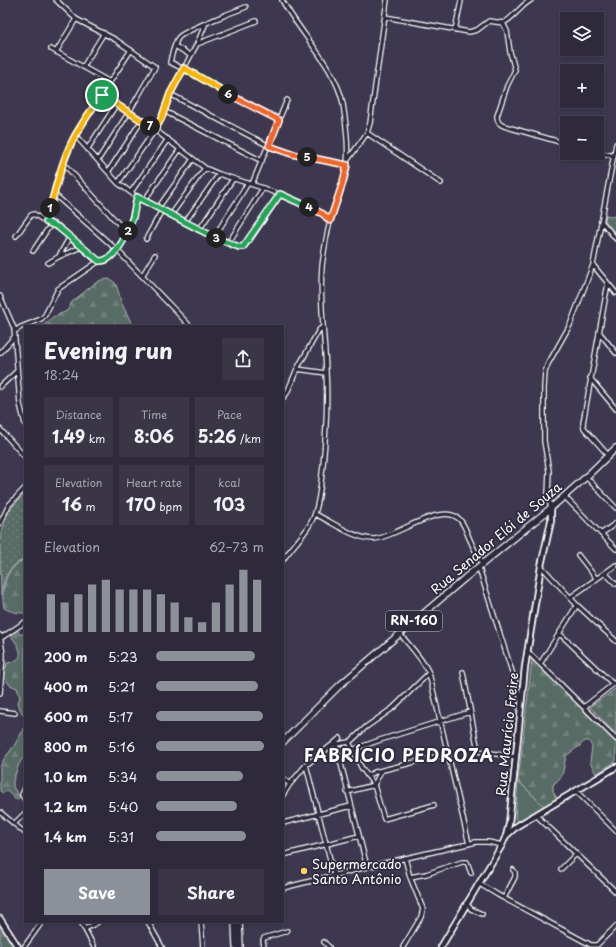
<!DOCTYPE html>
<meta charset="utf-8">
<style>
:root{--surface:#2e2a3b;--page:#3a3646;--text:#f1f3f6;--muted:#a7a7af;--line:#494655;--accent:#8c9099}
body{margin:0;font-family:"Playpen Sans",sans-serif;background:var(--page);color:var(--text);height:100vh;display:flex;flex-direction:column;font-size:15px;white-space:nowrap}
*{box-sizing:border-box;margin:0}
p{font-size:13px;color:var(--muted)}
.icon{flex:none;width:22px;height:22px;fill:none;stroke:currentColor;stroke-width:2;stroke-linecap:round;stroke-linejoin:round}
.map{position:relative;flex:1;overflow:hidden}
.details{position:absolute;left:24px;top:325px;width:260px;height:598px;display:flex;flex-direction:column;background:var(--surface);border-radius:0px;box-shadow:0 2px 6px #0003,0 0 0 1px var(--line)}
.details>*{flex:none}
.buttons{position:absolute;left:560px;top:12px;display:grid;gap:8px}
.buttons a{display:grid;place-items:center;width:44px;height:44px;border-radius:0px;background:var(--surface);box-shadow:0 2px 6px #0003,0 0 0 1px var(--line);font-size:20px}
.pin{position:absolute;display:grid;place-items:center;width:34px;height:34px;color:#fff;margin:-17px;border:2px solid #fff;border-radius:50%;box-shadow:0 1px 4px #0007}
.km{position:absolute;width:20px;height:20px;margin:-10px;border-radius:50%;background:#222;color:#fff;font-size:11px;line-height:20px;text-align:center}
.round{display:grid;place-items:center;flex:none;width:42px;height:42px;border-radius:0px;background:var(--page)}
.overview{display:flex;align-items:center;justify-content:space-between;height:68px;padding:0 20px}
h1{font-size:22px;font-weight:700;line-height:30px}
.metrics{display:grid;grid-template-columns:repeat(3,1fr);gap:6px;height:68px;padding:4px 20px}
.metrics div{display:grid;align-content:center;border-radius:0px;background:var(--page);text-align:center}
.metrics b{font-size:17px;font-weight:700}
.metrics small{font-size:11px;font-weight:400}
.metrics p{font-size:11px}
.chart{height:112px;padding:8px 20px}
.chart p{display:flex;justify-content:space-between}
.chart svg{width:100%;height:72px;margin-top:4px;stroke:var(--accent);stroke-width:6}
.button{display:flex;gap:8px;margin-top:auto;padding:8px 20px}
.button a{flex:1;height:46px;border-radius:0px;background:var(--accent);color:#fff;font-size:16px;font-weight:700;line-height:46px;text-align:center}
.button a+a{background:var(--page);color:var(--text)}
ul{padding:0 20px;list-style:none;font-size:13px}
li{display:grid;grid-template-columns:64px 48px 1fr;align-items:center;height:30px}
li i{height:10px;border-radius:5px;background:var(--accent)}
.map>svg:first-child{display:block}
</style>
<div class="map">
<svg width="616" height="947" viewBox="0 0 616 947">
<defs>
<pattern id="grass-dots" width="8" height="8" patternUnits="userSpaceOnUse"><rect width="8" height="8" fill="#586c66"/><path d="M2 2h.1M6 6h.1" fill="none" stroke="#71827d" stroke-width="1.8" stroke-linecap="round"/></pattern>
<pattern id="forest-firs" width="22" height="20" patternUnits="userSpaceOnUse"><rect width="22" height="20" fill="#586c66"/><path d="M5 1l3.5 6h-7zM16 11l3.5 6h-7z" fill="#71827d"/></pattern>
<pattern id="cemetery-stones" width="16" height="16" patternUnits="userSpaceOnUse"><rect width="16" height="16" fill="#586c66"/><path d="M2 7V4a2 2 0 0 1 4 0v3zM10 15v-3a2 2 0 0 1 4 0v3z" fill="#71827d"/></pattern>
</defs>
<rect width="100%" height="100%" fill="#3d384f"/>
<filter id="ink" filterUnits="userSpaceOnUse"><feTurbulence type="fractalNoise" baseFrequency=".025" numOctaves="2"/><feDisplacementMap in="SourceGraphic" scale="8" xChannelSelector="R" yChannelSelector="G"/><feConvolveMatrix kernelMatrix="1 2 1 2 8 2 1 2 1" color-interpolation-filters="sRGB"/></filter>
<g filter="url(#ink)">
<!-- grass -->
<path fill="url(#grass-dots)" stroke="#acb6b2" d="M606 215 616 217V235L605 221Z
M25 493V559C7 568 4 577 1 595L0 536 8 512Z"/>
<!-- forest -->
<path fill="url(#forest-firs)" stroke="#acb6b2" d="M108 279 112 280 116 284 122 304 133 326H39H43L53 317 67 311 72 302 94 284 101 280Z
M25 559V613C17 613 11 612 4 608 0 588 6 568 25 559Z
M17 629 20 635 25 632V718L20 709 18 702 20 698 17 688 10 685 3 677 7 663C29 660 19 646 10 635Z
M532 659 616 743V761L596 774 590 762 592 747 589 741H585L582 743 580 746 575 749 566 756 562 776 553 785V790L557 800 545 807 518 781Z
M616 688V734L590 707Z
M25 727V755L19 764 13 781V787L20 797 16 800 7 791 3 793 0 791V767L4 759 14 746Z"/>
<!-- cemetery -->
<path fill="url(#cemetery-stones)" stroke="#acb6b2" d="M0 924 14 947H0Z"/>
<!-- green -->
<path fill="#586c66" stroke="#acb6b2" d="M518 781 545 807 519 823 515 818Z"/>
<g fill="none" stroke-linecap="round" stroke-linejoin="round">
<!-- minor casing -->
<g stroke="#fff" stroke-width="6">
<path id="minor" d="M56 0 76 19 116 40 155 67 129 112 98 160
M282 0C299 32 337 69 343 104 346 123 349 145 347 164 345 184 335 203 330 222 326 236 324 251 322 266 319 302 325 337 326 372 328 403 326 434 323 465 321 481 320 498 315 513 310 530 293 545 283 560
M246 7C235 11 183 31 178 38 174 45 172 54 170 62L279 120
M385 17 469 32 477 30 489 21 503 23 507 31 510 52 515 70 507 86 497 116C497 122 499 124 504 126L567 144
M503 23C514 18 520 6 531 0
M455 30 461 1
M197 44 205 25
M175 46 190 55
M51 49 110 82
M56 52 76 19
M83 67 104 33
M170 94 269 146 292 154 347 165
M101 95 142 120 205 168 219 174 263 188 301 203 323 214 330 221
M164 111 262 161
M367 133 441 183
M75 135 118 183 137 197 199 230 239 247H243L249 241 280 194
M88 148 116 105
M597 152 614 156
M347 161 367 133 370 123 387 0
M63 163 127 233
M108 172 142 120
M118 183 155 130 162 117 170 94 197 44 256 21
M252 184 287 100
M131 192 168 139
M54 194 117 250 190 326
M144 201 180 149
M158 208 193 159
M171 215 205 168
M601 221 616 239
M46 222 58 177 75 135 131 50
M185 222 219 174
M199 230 233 179
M16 236 31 215 34 214 46 222 58 227 97 261H105C126 247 132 220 137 197
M214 237 239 198 248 183
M146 239 162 210
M229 242 263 188
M33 251 51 224
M59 256 69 238
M48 263 58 257 81 247
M593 265 616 293
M142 276 155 255
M0 296 14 328 20 404 25 424
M15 331 21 327 41 319 45 315 58 289 99 261
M599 332 616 353
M0 353 15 336
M297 369 326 373
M590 378 616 409
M0 387 17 371
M283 398 287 393 297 369 319 330 323 327
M0 429 25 457
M608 455 584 428 583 423 608 283
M586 477 616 508
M564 496 616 549
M551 508 548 495 549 471 544 441V388L545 372 548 364 570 325 593 265 616 144
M315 514C332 522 355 539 374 539 395 538 438 503 458 518 465 523 467 535 471 542 474 550 479 557 483 564
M0 523 9 505 25 488
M601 534 616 523
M578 555 596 578
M541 566 577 605 616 641
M479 568 521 700
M605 573 616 584
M571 597 616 565
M559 633 613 684
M400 634C410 646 422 658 429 673L469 844
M0 635 3 655 0 693
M1 638 25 622
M527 651 616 739
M540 664 577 605
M463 672 478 751 516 757
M584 707 616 682
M0 711 15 713
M349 742 361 767 374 785 384 819 434 805
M333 744 340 738
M336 744 367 867
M352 750 380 740 470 712
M306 765 334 875
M367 776 375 772 447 754
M283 779 290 784
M25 788 22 795 25 800
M576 791 616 831
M347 792 374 785 381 771
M283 795 290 784 306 765 332 745 349 742 352 740 366 727 393 708 429 673
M0 812 25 833
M536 815 616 892
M283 823 351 806
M14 824 25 813
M283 855 359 836
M561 869 576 854
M410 877 426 874 462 862H467L471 873
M478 883 498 895 591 945H597L616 926
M283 888 367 867 476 842H488L502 845
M504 898 515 877V872L513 870
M466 903 471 909 482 914
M81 922 94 947
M148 922 162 947
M201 922 203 947
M85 929 98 922
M324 942 329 947
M24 947 42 922
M264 947 263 940 264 938 287 931
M403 947 421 917 423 909 410 877 405 858"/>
</g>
<!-- tertiary casing -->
<g stroke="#fff" stroke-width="8">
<path id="tertiary" d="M507 835 517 826 616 767
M441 947 502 845 506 836 509 824 525 667 541 566 551 521V508"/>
</g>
<!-- secondary casing -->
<g stroke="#fff" stroke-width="8">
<path id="secondary" d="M0 919 18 947"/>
</g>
<!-- primary casing -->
<g stroke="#fff" stroke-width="8">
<path id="primary" d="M283 742 340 685 465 578 551 508 586 477 616 448
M235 922 236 947
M239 922 240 947"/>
</g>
<!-- minor -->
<use href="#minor" stroke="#2f2a3d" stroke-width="3.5"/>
<!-- tertiary -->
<use href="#tertiary" stroke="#2f2a3d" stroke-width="4.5"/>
<!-- secondary -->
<use href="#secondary" stroke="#2f2a3d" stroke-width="5"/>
<!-- primary -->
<use href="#primary" stroke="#2f2a3d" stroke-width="5.5"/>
</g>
</g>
<g fill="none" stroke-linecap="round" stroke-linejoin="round" filter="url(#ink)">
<!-- split-1 casing -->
<g stroke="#fff" stroke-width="8">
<path id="split-1" d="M50 208C56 188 60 168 69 148 77 129 90 112 102 95"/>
</g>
<!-- split-2 casing -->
<g stroke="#fff" stroke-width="8">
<path id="split-2" d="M50 208 46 222 58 227 99 261C112 262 123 242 128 231"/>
</g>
<!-- split-3 casing -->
<g stroke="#fff" stroke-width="8">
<path id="split-3" d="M128 231 133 217 137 197 216 238"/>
</g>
<!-- split-4 casing -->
<g stroke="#fff" stroke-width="8">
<path id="split-4" d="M216 238 239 247H243L280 194 309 207"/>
</g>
<!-- split-5 casing -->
<g stroke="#fff" stroke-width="8">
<path id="split-5" d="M307 157 347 165 343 182 330 221 323 214 309 207"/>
</g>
<!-- split-6 casing -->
<g stroke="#fff" stroke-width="8">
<path id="split-6" d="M228 94 279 120 269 146 292 154 307 157"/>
</g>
<!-- split-7 casing -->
<g stroke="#fff" stroke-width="8">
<path id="split-7" d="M150 126 155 130 162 117 170 94 184 68 228 94"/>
</g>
<!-- split-8 casing -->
<g stroke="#fff" stroke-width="8">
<path id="split-8" d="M102 95 150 126"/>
</g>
<!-- split-1 -->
<use href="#split-1" stroke="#f5b400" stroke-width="5"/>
<!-- split-2 -->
<use href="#split-2" stroke="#22a559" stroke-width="5"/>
<!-- split-3 -->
<use href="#split-3" stroke="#22a559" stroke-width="5"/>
<!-- split-4 -->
<use href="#split-4" stroke="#22a559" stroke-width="5"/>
<!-- split-5 -->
<use href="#split-5" stroke="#f0652b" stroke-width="5"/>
<!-- split-6 -->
<use href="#split-6" stroke="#f0652b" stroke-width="5"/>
<!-- split-7 -->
<use href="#split-7" stroke="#f5b400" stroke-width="5"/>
<!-- split-8 -->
<use href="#split-8" stroke="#f5b400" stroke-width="5"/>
</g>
<!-- markers -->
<circle fill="#ffd166" stroke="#2f2a3d" stroke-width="1.5" cx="304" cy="871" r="4"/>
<g text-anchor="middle" stroke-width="3.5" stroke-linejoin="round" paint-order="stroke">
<!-- shield labels -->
<rect fill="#2f2a3d" stroke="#c1bfc5" stroke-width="1" x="386" y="611" width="56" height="20" rx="3"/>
<g font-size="12" font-weight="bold" fill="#fff">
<text x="414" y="625">RN-160</text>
</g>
<!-- street labels -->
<g font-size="13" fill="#fff" stroke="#2f2a3d">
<text transform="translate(496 538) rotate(-40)" y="5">Rua Senador Elói de Souza</text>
<text transform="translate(507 734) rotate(-84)" y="5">Rua Maurício Freire</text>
</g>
<!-- poi labels -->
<g font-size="13" fill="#fff" stroke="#2f2a3d" text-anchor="start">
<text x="312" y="869">Supermercado<tspan x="312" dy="15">Santo Antônio</tspan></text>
</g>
<!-- district labels -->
<g font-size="17" font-weight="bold" letter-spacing="1" fill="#fff" stroke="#2f2a3d">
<text x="399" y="762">FABRÍCIO PEDROZA</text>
</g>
</g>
</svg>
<div class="buttons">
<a><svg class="icon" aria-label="layers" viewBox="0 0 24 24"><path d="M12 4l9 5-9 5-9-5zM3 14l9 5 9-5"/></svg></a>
<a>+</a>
<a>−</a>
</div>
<div class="pin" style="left:102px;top:95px;background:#1e9e55"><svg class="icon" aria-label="arrive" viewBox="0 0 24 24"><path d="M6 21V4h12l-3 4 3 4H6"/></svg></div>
<b class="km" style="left:50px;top:208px">1</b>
<b class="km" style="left:128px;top:231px">2</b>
<b class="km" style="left:216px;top:238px">3</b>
<b class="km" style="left:309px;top:207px">4</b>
<b class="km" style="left:307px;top:157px">5</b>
<b class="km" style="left:228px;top:94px">6</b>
<b class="km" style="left:150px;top:126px">7</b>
<section class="details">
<div class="overview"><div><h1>Evening run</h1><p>18:24</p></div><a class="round"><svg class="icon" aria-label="share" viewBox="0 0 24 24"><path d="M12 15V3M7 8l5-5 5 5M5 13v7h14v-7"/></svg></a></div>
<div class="metrics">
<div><p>Distance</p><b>1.49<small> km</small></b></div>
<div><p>Time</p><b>8:06</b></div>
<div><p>Pace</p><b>5:26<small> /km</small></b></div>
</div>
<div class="metrics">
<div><p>Elevation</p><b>16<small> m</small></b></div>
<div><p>Heart rate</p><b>170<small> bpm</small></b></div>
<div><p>kcal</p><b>103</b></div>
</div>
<div class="chart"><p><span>Elevation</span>62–73 m</p>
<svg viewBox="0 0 160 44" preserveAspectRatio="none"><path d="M5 44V21M15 44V26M25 44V21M35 44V15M45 44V12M55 44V18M65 44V18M75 44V18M85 44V21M95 44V26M105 44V35M115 44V38M125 44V26M135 44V15M145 44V6M155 44V12"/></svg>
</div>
<ul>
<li><b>200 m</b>5:23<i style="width:92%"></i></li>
<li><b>400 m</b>5:21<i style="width:94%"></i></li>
<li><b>600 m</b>5:17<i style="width:99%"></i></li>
<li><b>800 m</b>5:16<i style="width:100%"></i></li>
<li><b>1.0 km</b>5:34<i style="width:81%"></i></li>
<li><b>1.2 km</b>5:40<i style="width:75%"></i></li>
<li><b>1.4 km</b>5:31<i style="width:83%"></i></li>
</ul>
<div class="button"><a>Save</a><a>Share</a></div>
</section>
</div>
